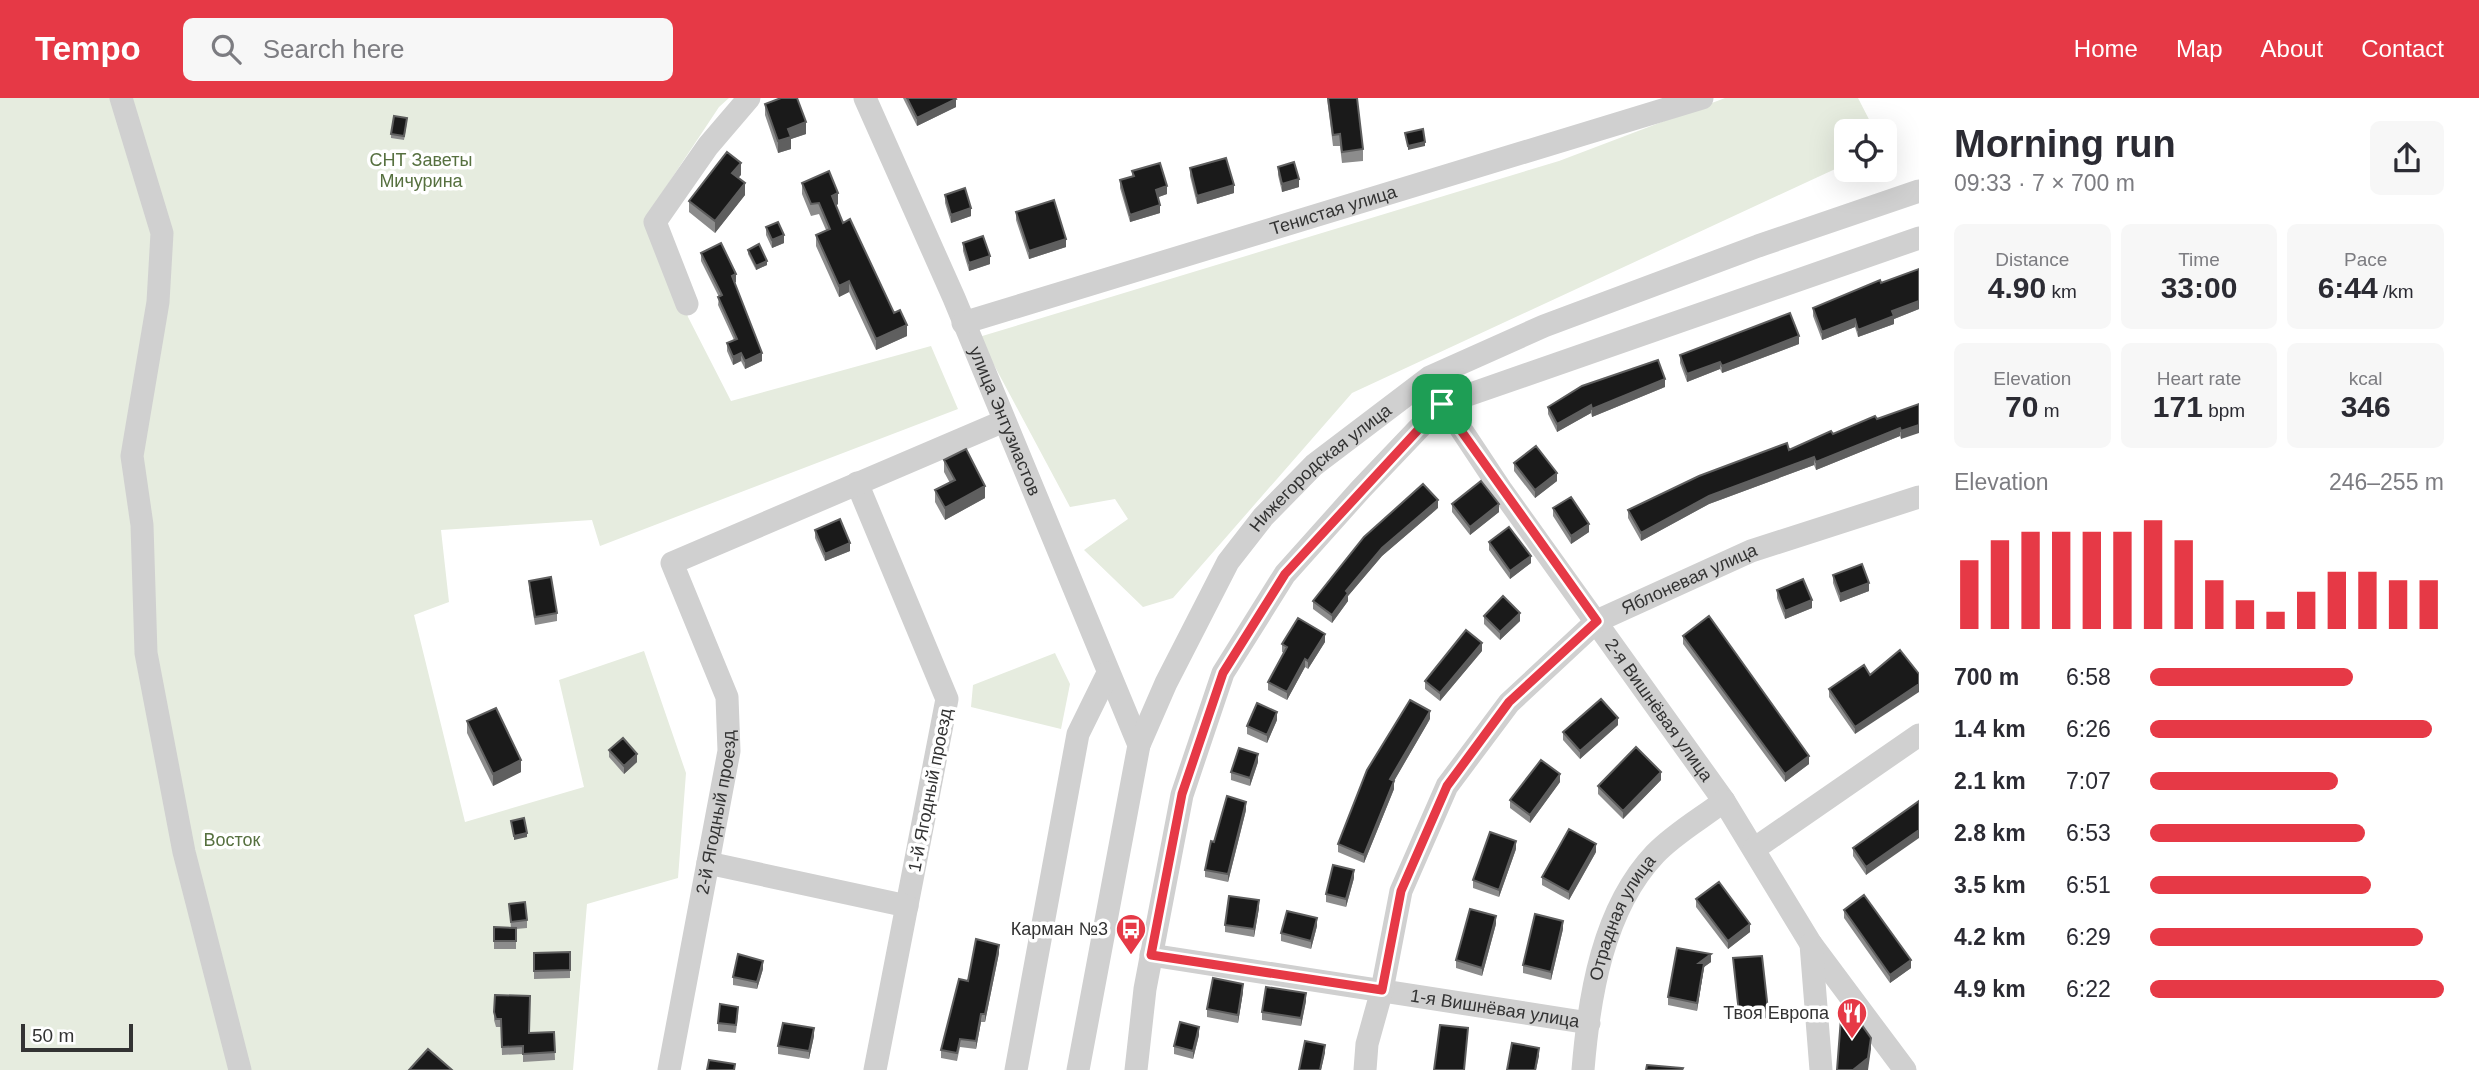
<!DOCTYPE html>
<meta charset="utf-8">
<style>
:root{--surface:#fff;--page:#f7f7f7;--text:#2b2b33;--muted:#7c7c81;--accent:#e63946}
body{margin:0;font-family:Helvetica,sans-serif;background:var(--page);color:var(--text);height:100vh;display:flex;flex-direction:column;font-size:26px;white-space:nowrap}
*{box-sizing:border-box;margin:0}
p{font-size:23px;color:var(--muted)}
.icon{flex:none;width:38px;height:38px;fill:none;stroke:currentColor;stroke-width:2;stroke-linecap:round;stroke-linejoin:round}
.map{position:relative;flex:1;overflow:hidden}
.panel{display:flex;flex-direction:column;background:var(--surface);width:560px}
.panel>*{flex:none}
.fabs{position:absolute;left:1834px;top:21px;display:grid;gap:14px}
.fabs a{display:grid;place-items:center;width:63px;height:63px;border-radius:10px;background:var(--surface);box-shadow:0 7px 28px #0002;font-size:35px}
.scale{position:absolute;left:21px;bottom:18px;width:112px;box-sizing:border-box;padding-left:7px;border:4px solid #333;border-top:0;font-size:19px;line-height:24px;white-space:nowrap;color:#333;-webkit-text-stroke:5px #fff;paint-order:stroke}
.pin{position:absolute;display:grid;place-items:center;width:60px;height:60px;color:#fff;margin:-30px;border-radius:14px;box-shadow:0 4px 10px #0006}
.round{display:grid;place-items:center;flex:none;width:74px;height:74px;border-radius:10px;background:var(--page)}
.summary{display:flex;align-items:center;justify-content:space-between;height:119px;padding:0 35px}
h1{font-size:38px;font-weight:600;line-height:52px}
.metrics{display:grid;grid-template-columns:repeat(3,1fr);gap:10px;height:119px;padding:7px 35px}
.metrics div{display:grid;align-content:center;border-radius:10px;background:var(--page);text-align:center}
.metrics b{font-size:30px;font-weight:600}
.metrics small{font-size:19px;font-weight:400}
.metrics p{font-size:19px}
.chart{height:196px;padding:14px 35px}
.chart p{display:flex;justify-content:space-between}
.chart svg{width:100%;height:126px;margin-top:7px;stroke:var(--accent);stroke-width:6}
ul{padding:0 35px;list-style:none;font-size:23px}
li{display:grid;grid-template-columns:112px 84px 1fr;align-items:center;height:52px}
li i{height:18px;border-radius:9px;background:var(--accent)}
header{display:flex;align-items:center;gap:42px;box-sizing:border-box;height:98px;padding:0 35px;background:var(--accent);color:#fff}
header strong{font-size:33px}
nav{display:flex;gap:38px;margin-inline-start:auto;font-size:24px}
.search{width:490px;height:63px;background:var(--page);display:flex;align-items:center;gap:18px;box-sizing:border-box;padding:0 24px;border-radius:10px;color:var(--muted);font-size:26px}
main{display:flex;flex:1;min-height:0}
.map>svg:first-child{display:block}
</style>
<header>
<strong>Tempo</strong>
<div class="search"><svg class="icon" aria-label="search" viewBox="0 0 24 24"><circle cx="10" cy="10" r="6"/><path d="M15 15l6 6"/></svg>Search here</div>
<nav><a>Home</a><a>Map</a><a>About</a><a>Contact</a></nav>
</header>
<main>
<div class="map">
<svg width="1919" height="972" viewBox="0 0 1919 972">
<rect width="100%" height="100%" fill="#fff"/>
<!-- green -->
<path fill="#e6ecdf" d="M0 0H729L719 9 656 104 688 219 731 303 931 248 958 311 600 448 592 422 441 432 449 504 414 517 465 724 584 689 559 582 644 553 686 675 678 780 587 806 573 972H0Z
M1725 0H1858L1875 33H1846V66L1352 295 1173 500 1143 509 1084 452 1128 421 1115 401 1070 409 979 239 1559 63Z
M1055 555 1070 586 1061 631 971 609 973 587Z"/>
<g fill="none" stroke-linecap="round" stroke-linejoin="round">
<!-- minor -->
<g stroke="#d0d0d0" stroke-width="23">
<path d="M121 0 162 135 158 204 132 358 142 427 146 555 184 754 240 972"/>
<path id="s1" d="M865 0 954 200 1139 647"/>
<path d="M687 206 655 124 708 48 749 0"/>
<path id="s2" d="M963 225 1702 0"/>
<path id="s3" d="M1437 295 1502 393 1724 703 1811 846 1905 972"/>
<path d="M857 385 947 601 875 972"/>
<path d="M1754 751 1919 637"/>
<path d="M708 765 907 808"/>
<path d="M1811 846 1821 972"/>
<path id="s4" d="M1151 857 1589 925"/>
<path id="s5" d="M669 972 729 653 727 599 672 465 1004 323"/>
<path d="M1016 972 1078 636 1108 575"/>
<path id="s6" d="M1078 972 1139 647 1166 585 1228 464 1263 419 1314 367 1430 279 1544 228 1758 148 1919 93"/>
<path d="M1136 972 1145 891 1182 697 1223 575 1285 476 1361 391 1442 306 1919 140"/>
<path id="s7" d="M1365 972 1367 946 1382 892 1401 793 1447 688 1509 605 1597 523 1751 453 1919 399"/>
<path id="s8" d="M1583 972C1589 898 1603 811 1655 756 1675 735 1702 720 1724 703"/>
</g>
</g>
<!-- wall -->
<path fill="#8c8c8c" d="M903 0H955L956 9 917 28Z
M1327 0H1357L1363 51V63L1342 65 1340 48H1333Z
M765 6 806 36 791 41V51L778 55 765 17Z
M407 24 404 42 391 40V36Z
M1278 69 1299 89 1282 94 1278 77Z
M1190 70 1234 95 1197 106 1190 78Z
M1132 73 1167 96 1158 99 1160 115 1130 124 1120 90V82L1132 78Z
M741 77 738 79 745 97 715 135 689 114V103Z
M802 85 838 106 836 108 843 125 907 238 876 252 849 194 839 199 816 148V137L826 132 819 116 811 118 802 96Z
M945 97 971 118 951 125 945 105Z
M1016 114 1066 149 1029 161 1016 122Z
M766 129 784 145 772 150 766 137Z
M963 145 990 166 969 173 963 153Z
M748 152 767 167 756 172 748 156Z
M701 155 736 184 734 185 762 263 745 271 741 263 733 267 727 253V245L734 242 718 207 719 199 701 163Z
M1919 171V211L1894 221V226L1858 239 1855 229 1822 242 1813 218V210Z
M1799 246 1722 275 1720 271 1687 284 1680 265V257Z
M1665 289 1592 319 1591 315 1557 334 1548 316V309Z
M1919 306 1901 341 1900 338 1816 372 1814 367 1709 406 1641 443 1628 420V412L1789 352Z
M944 362 985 400 945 422 935 404V392L950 385 944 374Z
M1514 365 1557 383 1535 400 1514 373Z
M1452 406 1499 414 1470 437 1452 414Z
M1438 410 1382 458 1348 498V503L1332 525 1313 511V503Z
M1553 410 1589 434 1571 446 1553 418Z
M815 432 850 453 825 463 815 440Z
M1489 444 1531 465 1510 481 1489 452Z
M1833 477 1869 493 1840 504 1833 485Z
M529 483 557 515V523L535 527 529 491Z
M1777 492 1812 510 1785 521 1777 500Z
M1484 518 1520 523 1500 542 1484 526Z
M1683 538 1809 666 1785 684 1683 546Z
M1325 544 1308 571 1305 569 1287 602 1268 592V584L1284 555 1282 554V546Z
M1482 553 1440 603 1425 591V583Z
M1864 567 1855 636 1829 599V591Z
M1430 621 1394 683V691L1364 765 1338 754V746Z
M1277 622 1267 645 1247 636V628Z
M467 623 521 674 493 688 467 635Z
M1618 627 1580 661 1563 642V634Z
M609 652 637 664 624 676 609 659Z
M1258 664 1250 688 1231 682V674Z
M1661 682 1623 721 1598 696V688Z
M1560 684 1530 725 1510 710V702Z
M1919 703 1866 777 1853 758V750Z
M1246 712 1228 784 1205 779V772L1214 744Z
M1516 751 1499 799 1473 790V782Z
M1596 754 1569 802 1542 787V779Z
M1354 780 1346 809 1326 804V796Z
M1696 801 1750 834 1728 851 1696 809Z
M509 806 527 822V830L516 831V851H494V829L511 830Z
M1259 810 1254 839 1225 834V827Z
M1844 812 1911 870 1890 885 1844 820Z
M1496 826 1482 878 1456 870V862Z
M1317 828 1311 851 1281 843V835Z
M1563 831 1551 882 1523 875V867Z
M1677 850 1711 864 1704 869 1697 913 1668 907V899Z
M570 854V880L534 881V855Z
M999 855 985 924H981L976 951 960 949 957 963 941 960V952L968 883Z
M1733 860 1768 912V920L1739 923Z
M763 871 757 891 733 887V879Z
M1243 894 1238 925 1207 919V911Z
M495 897 529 935 554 934 555 962 523 964V956L502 957 501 929H496L494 922Z
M1306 903 1301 928 1262 922V914Z
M738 917 736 935 718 933V925Z
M1199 937 1193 961 1174 956V948Z
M814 938 809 961 778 956V948Z"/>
<!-- shaded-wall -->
<path fill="#5f5f5f" d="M956 1V9L917 28V20Z
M806 24V36L791 41V51L778 55V43L788 31Z
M1425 44V48L1408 52V48Z
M741 65V77L732 87V75Z
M1299 81V89L1282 94V86Z
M745 85V97L715 135V123Z
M1234 87V95L1197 106V98Z
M1167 88V96L1156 100V92Z
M838 95V106L832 109V98Z
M1160 107V115L1130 124V117Z
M971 110V118L951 125V117Z
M784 137V145L772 150V142Z
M1066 141V149L1029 161V153Z
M990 158V166L969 173V165Z
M767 163V167L756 172V168Z
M736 176V184L732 186V178Z
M849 183V194L839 199V188Z
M1919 203V211L1894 221V226L1858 239V232L1892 213Z
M1855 221V229L1822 242V234Z
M907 227V238L876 252V241Z
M1799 238V246L1722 275V268Z
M741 255V263L733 267V259Z
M762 255V263L745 271V263Z
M1720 264V271L1687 284V276Z
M1665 281V289L1592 319V311Z
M1591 307V315L1557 334V326Z
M1919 327V335L1901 341V333Z
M1900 330V338L1816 372V364Z
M1814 359V367L1709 406 1641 443V435L1709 398Z
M1557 375V383L1535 400V392Z
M985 388V400L945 422V410Z
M1438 402V410L1382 458 1348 498V503L1332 525V517L1346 493 1382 450Z
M1499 406V414L1470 437V429Z
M1589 426V434L1571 446V438Z
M850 445V453L825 463V456Z
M1531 458V465L1510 481V473Z
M1869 485V493L1840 504V496Z
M1812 502V510L1785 521V513Z
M1520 515V523L1500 542V534Z
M1325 536V544L1308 571V563Z
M1482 545V553L1440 603V595Z
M1305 561V569L1287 602V594Z
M1919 586V594L1855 636V629Z
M1430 613V621L1394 683V691L1364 765V757L1390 681Z
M1277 614V622L1267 645V637Z
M1618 620V627L1580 661V653Z
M637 656V664L624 676V668Z
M1258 656V664L1250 688V680Z
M1809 658V666L1785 684V676Z
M521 662V674L493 688V676Z
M1661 674V682L1623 721V713Z
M1560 676V684L1530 725V717Z
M1246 704V712L1228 784V776Z
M1919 732V740L1866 777V769Z
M527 735V739L514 742V738Z
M1516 743V751L1499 799V792Z
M1596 746V754L1569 802V794Z
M1354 772V780L1346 809V801Z
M1259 802V810L1254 839V831Z
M1496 818V826L1482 878V870Z
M1317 820V828L1311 851V843Z
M1563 823V831L1551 882V874Z
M1750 826V834L1728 851V843Z
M999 847V855L985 924V916Z
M1711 856V864L1704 869 1697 913 1699 865Z
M1911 862V870L1890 885V877Z
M763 863V871L757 891V884Z
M1243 886V894L1238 925V917Z
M1306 895V903L1301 928V920Z
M981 916V924L976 951V943Z
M1199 929V937L1193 961V953Z
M814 930V938L809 961V953Z
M1871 940V951L1868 972H1853Z
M1325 947V955L1321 972H1320Z
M1539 950V958L1536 972H1535Z"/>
<!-- building -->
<path fill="#1a1a1a" stroke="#5f5f5f" stroke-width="2" d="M781 0H797L806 24 788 31 791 39 778 43 765 6Z
M907 0H955L956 1 917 20Z
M1328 0H1357L1363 51 1342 54 1340 36 1333 37Z
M394 18 407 20 404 38 391 36Z
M1423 31 1425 44 1408 48 1405 35Z
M727 54 741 65 732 75 745 85 715 123 689 103Z
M1226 60 1234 87 1197 98 1190 70Z
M1294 64 1299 81 1282 86 1278 69Z
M1160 65 1167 88 1156 92 1160 107 1130 117 1120 82 1134 78 1132 73Z
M829 73 838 95 832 98 843 125 850 121 894 215 900 212 907 227 876 241 849 183 839 188 816 137 830 131 819 105 811 106 802 85Z
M965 90 971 110 951 117 945 97Z
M1054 102 1066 141 1029 153 1016 114Z
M778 124 784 137 772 142 766 129Z
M983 138 990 158 969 165 963 145Z
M721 145 736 176 732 178 762 255 745 263 741 255 733 259 727 245 737 241 718 199 722 197 701 155Z
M759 146 767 163 756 168 748 152Z
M1919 171V203L1892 213 1894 218 1858 232 1855 221 1822 234 1813 210 1880 182 1881 185Z
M1790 215 1799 238 1722 268 1720 264 1687 276 1680 257Z
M1658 262 1665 281 1592 311 1591 307 1557 326 1548 309 1582 288Z
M1919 306V327L1901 333 1900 330 1816 364 1814 359 1709 398 1641 435 1628 412 1699 378 1787 345 1789 352 1831 333 1833 336 1875 318 1877 321Z
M1536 348 1557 375 1535 392 1514 365Z
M966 351 985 388 945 410 935 392 955 382 944 362Z
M1481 383 1499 406 1470 429 1452 406Z
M1423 386 1438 402 1382 450 1346 493 1348 495 1332 517 1313 503 1364 439Z
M1571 399 1589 426 1571 438 1553 410Z
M840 421 850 445 825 456 815 432Z
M1509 429 1531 458 1510 473 1489 444Z
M1862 466 1869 485 1840 496 1833 477Z
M551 479 557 515 535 519 529 483Z
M1803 481 1812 502 1785 513 1777 492Z
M1503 498 1520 515 1500 534 1484 518Z
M1709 518 1809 658 1785 676 1683 538Z
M1298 520 1325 536 1308 563 1305 561 1287 594 1268 584 1287 549 1282 546Z
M1466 532 1482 545 1440 595 1425 583Z
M1900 552 1919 576V586L1855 629 1829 591 1864 567 1870 577Z
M1601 601 1618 620 1580 653 1563 634Z
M1410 602 1430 613 1390 681 1394 683 1364 757 1338 746 1367 672Z
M1257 605 1277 614 1267 637 1247 628Z
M496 610 521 662 493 676 467 623Z
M623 640 637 656 624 668 609 652Z
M1636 649 1661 674 1623 713 1598 688Z
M1239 650 1258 656 1250 680 1231 674Z
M1541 662 1560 676 1530 717 1510 702Z
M1227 698 1246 704 1228 776 1205 772 1211 743 1214 744Z
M1919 703V732L1866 769 1853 750Z
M524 720 527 735 514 738 511 723Z
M1569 731 1596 746 1569 794 1542 779Z
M1490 734 1516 743 1499 792 1473 782Z
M1333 767 1354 772 1346 801 1326 796Z
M1719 784 1750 826 1728 843 1696 801Z
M1864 797 1911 862 1890 877 1844 812Z
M1229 798 1259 802 1254 831 1225 827Z
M525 804 527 822 511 824 509 806Z
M1470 811 1496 818 1482 870 1456 862Z
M1287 813 1317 820 1311 843 1281 835Z
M1535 816 1563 823 1551 874 1523 867Z
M494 829 516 830V843H494Z
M976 841 999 847 985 916H981L976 943 960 941 957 955 941 952 959 881 968 883Z
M1677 850 1711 856 1699 865H1704L1697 905 1668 899Z
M570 854V872L534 873V855Z
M738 856 763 863 757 884 733 879Z
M1762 858 1768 912 1739 915 1733 860Z
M1213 880 1243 886 1238 917 1207 911Z
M1266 889 1306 895 1301 920 1262 914Z
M495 897 530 898 529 935 554 934 555 954 523 956V948L502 949 501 921H496L494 914Z
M720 906 738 909 736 927 718 925Z
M1852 913 1871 940 1868 960 1853 972H1837L1841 920Z
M1180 924 1199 929 1193 953 1174 948Z
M783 925 814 930 809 953 778 948Z
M1440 927 1468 930 1464 972H1434Z
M1305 943 1325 947 1320 972H1299Z
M1512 945 1539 950 1535 972H1507Z
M428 951 452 972H409Z
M709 962 735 966 734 972H707Z
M1647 967 1683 970 1682 972H1646Z"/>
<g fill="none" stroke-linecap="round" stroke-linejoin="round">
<!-- route casing -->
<g stroke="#fff" stroke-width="14">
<path id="route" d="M1442 306 1597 523 1509 604 1447 688 1401 793 1382 892 1151 857 1182 696 1223 575 1285 476Z"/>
</g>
<!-- route -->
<use href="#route" stroke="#e63946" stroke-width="9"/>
</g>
<!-- icons -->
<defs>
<g id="bus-pin" transform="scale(1.575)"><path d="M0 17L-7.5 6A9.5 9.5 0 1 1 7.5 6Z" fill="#e63946" stroke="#fff"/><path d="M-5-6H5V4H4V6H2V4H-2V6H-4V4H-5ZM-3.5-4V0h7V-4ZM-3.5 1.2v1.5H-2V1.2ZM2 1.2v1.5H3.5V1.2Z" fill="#fff"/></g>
<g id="restaurant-pin" transform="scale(1.575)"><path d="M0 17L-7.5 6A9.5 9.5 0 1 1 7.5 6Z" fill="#e63946" stroke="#fff"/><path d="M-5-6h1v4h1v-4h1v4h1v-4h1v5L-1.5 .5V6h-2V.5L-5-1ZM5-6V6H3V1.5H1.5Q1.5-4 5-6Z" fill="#fff"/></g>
</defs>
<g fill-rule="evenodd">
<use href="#bus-pin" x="1131" y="831"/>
<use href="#restaurant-pin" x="1852" y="915"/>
</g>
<g text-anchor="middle" stroke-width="7" stroke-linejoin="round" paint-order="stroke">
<!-- park labels -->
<g font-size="18" fill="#56703f" stroke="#fff">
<text x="421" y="68">СНТ Заветы<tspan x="421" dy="21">Мичурина</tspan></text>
<text x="232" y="748">Восток</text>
</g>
<!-- street labels -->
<g font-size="18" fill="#333" stroke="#fff">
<text dy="6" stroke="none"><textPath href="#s2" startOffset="387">Тенистая улица</textPath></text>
<text dy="6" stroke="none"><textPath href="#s1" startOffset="352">улица Энтузиастов</textPath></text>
<text dy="6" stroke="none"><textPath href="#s6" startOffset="667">Нижегородская улица</textPath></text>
<text dy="6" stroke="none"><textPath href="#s7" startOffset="623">Яблоневая улица</textPath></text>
<text dy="6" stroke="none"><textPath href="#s3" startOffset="387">2-я Вишнёвая улица</textPath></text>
<text transform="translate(930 692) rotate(-79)" y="6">1-й Ягодный проезд</text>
<text dy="6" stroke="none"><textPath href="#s5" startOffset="262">2-й Ягодный проезд</textPath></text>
<text dy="6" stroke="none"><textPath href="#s8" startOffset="159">Отрадная улица</textPath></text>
<text dy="6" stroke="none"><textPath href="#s4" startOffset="348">1-я Вишнёвая улица</textPath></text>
</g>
<!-- poi labels -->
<g font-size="18" fill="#333" stroke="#fff" text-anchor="end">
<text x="1108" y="837">Карман №3</text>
<text x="1829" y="921">Твоя Европа</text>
</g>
</g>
</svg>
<div class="fabs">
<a><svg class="icon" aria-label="locate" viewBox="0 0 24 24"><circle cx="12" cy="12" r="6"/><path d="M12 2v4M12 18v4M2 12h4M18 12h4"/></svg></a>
</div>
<div class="scale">50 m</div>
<div class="pin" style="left:1442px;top:306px;background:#1e9e55"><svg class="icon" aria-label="arrive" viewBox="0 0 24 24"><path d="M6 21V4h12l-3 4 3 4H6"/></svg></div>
</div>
<section class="panel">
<div class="summary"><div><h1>Morning run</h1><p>09:33 · 7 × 700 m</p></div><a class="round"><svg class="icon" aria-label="share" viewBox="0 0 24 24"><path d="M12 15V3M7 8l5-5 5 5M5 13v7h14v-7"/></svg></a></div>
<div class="metrics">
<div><p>Distance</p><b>4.90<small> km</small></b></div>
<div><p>Time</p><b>33:00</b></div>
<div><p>Pace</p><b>6:44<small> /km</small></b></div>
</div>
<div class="metrics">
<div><p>Elevation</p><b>70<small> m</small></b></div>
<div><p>Heart rate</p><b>171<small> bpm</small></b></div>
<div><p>kcal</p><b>346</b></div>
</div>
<div class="chart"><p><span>Elevation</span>246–255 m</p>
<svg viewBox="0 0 160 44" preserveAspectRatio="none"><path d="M5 44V20M15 44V13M25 44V10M35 44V10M45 44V10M55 44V10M65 44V6M75 44V13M85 44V27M95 44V34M105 44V38M115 44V31M125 44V24M135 44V24M145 44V27M155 44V27"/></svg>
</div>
<ul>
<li><b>700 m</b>6:58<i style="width:69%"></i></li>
<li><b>1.4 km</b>6:26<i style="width:96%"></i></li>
<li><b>2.1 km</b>7:07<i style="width:64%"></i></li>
<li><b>2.8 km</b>6:53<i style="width:73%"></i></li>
<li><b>3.5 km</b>6:51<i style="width:75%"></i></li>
<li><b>4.2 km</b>6:29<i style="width:93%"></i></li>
<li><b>4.9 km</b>6:22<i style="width:100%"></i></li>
</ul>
</section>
</main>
